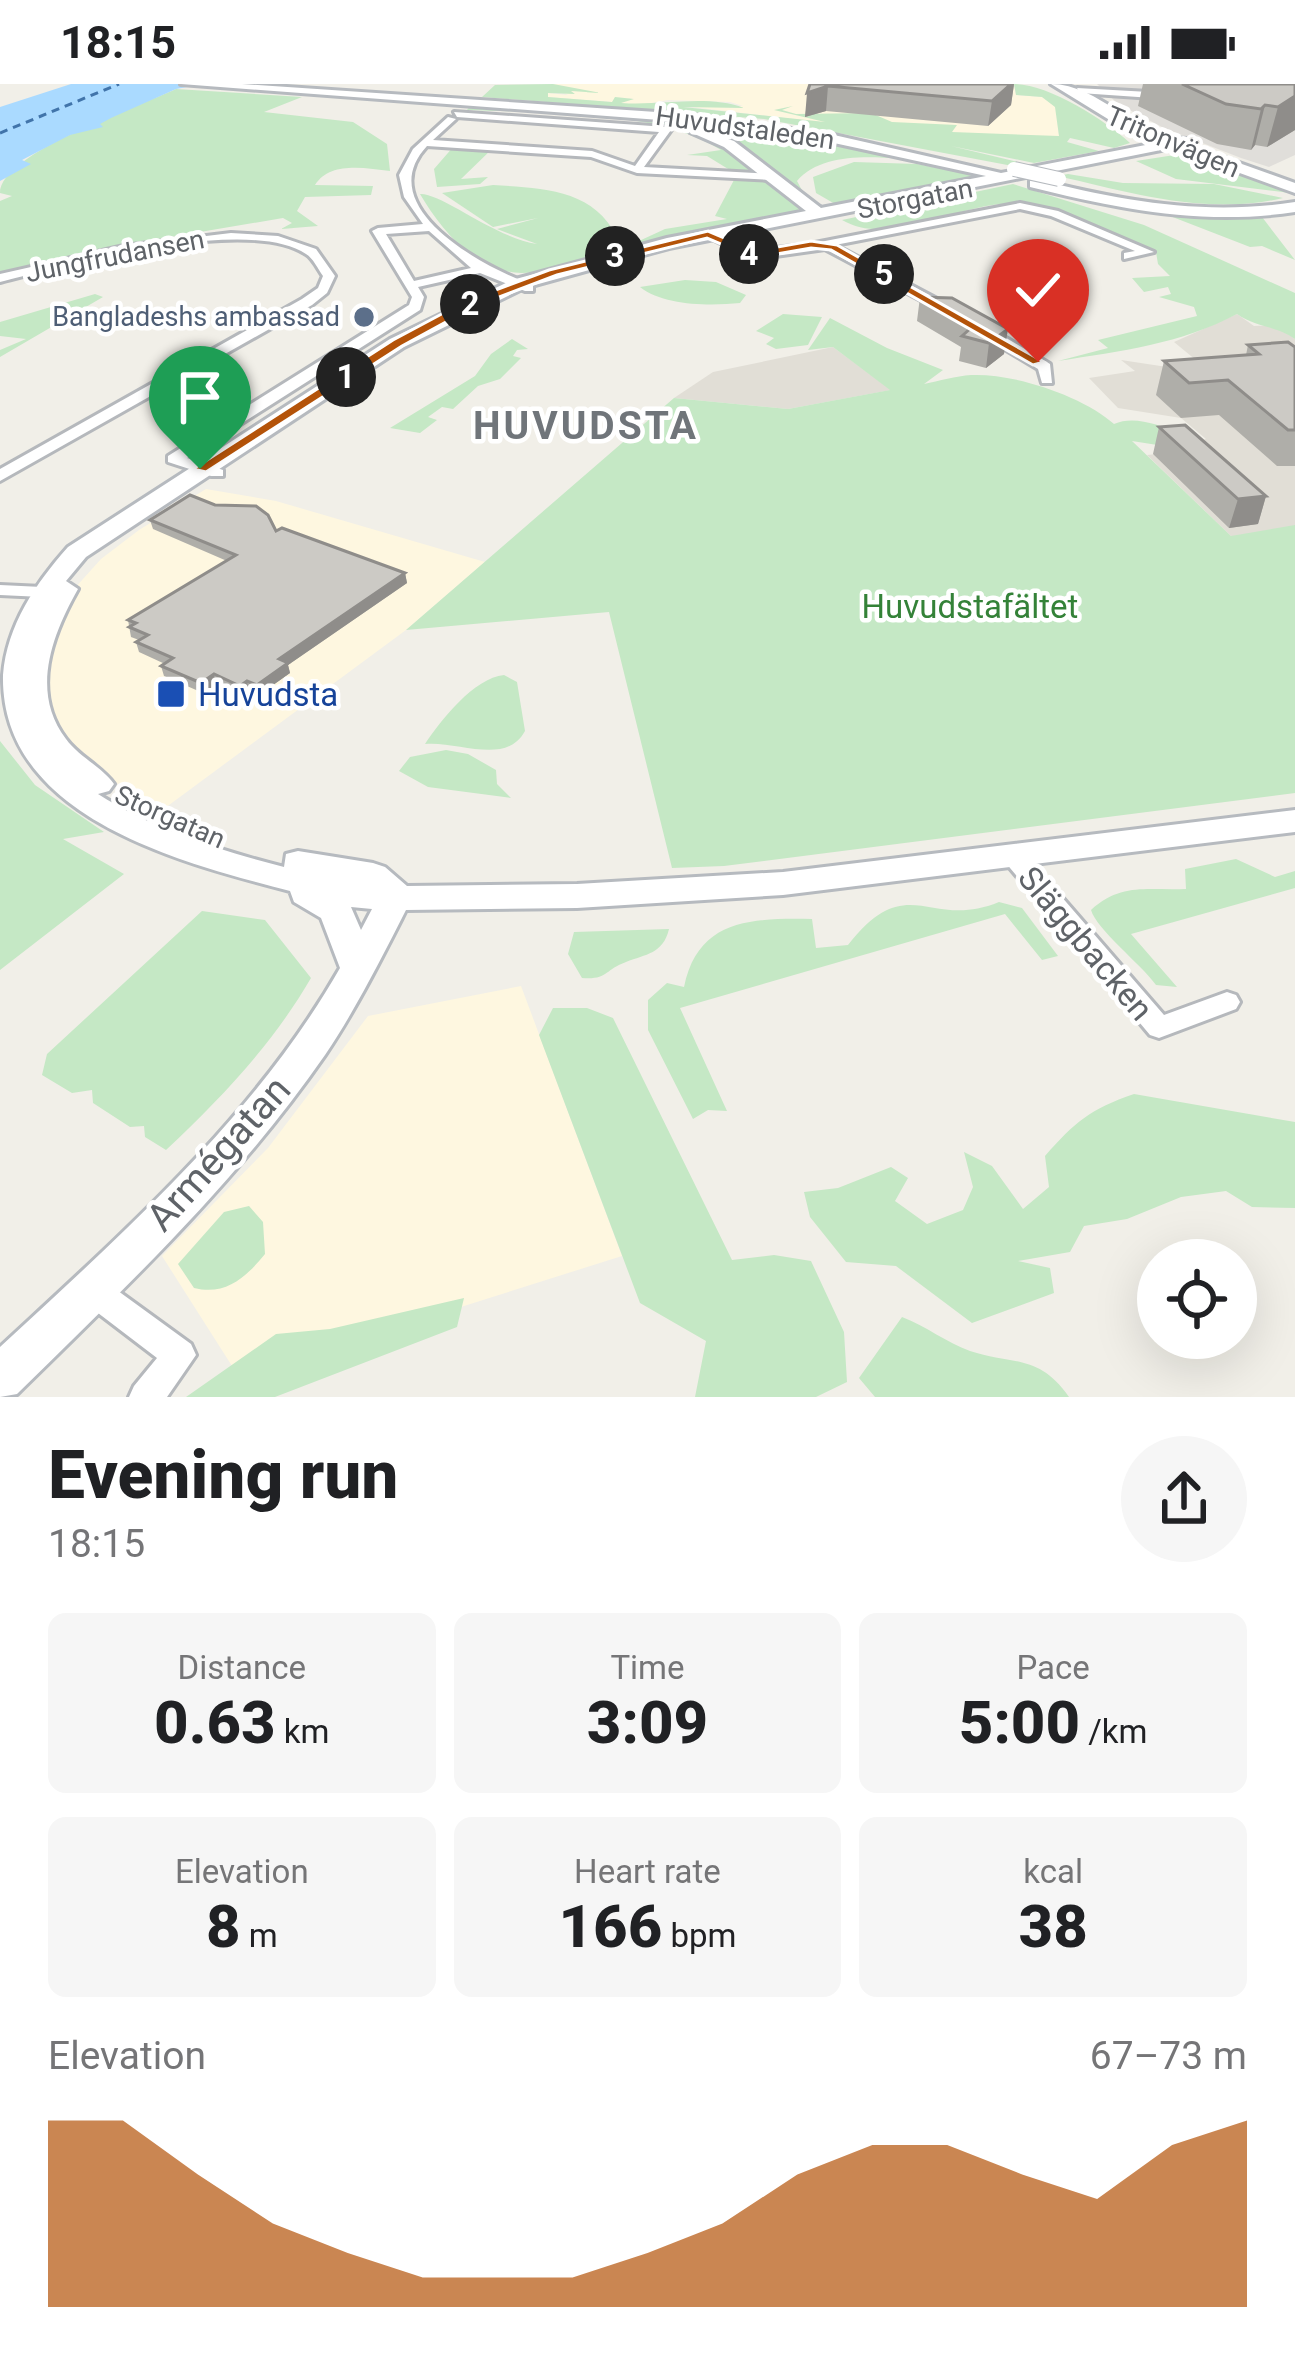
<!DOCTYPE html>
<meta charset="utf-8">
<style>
:root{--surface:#fff;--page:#f6f6f6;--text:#202124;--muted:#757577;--accent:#b45309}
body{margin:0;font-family:Roboto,sans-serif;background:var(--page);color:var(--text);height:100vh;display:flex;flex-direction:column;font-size:45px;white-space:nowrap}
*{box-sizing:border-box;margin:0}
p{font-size:39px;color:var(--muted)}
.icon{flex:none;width:66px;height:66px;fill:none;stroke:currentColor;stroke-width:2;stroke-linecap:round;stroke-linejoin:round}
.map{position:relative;height:1313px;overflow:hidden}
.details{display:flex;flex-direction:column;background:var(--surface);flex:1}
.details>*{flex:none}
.buttons{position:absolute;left:1137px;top:1155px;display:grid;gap:24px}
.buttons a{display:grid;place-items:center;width:120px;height:120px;border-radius:50%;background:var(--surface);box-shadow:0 12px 48px #0002;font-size:60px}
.pin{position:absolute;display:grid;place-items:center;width:102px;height:102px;color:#fff;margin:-123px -51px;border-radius:50% 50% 50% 0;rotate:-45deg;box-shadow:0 0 12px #0007}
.pin .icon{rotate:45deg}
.km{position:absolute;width:60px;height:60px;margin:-30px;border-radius:50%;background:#222;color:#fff;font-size:33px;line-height:60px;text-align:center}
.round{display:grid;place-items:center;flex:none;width:126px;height:126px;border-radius:63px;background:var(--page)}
.overview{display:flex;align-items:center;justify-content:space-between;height:204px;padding:0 48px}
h1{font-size:66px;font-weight:800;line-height:90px}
.stats{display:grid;grid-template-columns:repeat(3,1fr);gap:18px;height:204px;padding:12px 48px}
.stats div{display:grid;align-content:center;border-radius:18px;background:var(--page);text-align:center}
.stats b{font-size:60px;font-weight:800}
.stats small{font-size:33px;font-weight:400}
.stats p{font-size:33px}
.chart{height:336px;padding:24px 48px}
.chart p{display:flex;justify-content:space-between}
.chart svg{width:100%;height:216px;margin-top:12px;fill:var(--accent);opacity:.7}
.status{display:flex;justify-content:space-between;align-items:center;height:84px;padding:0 60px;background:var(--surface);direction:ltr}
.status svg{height:33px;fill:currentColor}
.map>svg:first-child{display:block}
</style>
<div class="status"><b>18:15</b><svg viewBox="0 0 49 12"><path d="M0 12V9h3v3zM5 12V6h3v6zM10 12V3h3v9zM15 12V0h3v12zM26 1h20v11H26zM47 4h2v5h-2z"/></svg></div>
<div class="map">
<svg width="1295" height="1313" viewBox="0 0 1295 1313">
<rect width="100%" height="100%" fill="#f1efe8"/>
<!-- commercial -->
<path fill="#fef7e0" d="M553 0H1014L1016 11 1042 13 1056 23 1059 53 888 46 683 22H743L730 18 668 16 641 21 619 19 632 14 612 18 547 13V9L568 11 550 3Z
M206 405 276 417 485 478 406 546 165 724 105 693 57 646 46 626 47 559 74 505 101 475 139 446Z
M521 902 622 1172 239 1293 162 1172 268 1064 368 932Z"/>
<!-- industrial -->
<path fill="#e0deda" d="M1097 0H1295V71L1269 83 1241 74 1164 44 1118 20Z"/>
<!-- education -->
<path fill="#e1ded6" d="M1237 230 1254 242 1275 241 1295 255V452H1231L1147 371 1178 368 1187 360 1206 355 1181 334 1118 324 1089 294 1135 287 1121 276 1233 293 1208 286 1174 258Z
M833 263 891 306 788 325 674 314 713 288Z"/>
<!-- green -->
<path fill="#c5e8c5" d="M553 0 601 9 571 7 575 10 548 9V13L612 18 615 13 634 15 621 19C662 22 707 10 744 24L683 23 825 38 774 26 793 22 782 26 796 30 871 29 892 38 957 41 952 48 1059 52 1055 23 1042 13 1016 11 1014 0C1048 0 1105 36 1130 59L1114 64 1070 54 1067 58 1099 67 1034 79 951 62 1030 81 1018 83 764 35 482 13 495 1Z
M176 5 302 13 264 28 353 38 387 60 390 87C365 84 330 77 315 101L373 102 371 111 305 113 297 127 318 142 281 145 292 139 283 134 129 160 0 189V117L12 112 0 109C0 69 140 22 176 5Z
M471 21C541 26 635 24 700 49 739 64 773 99 804 125L644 161 639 157 665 145 727 135 715 132 734 96 733 88 707 72 687 71 721 66C657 25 542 29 467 26Z
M659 34 836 58 925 77C887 74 825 64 797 97L805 112 727 54Z
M454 62 493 64 461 95 488 93 480 100 437 103 434 85Z
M1181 70 1280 103 1291 109 1176 95 1136 77Z
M854 78 917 80 979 92 835 120 816 109 813 93Z
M1068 90 1123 99 1214 100 1283 114C1208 132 1131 109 1058 92Z
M1013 100 1144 141 1295 209V255C1275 241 1257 244 1237 230 1181 260 1121 267 1058 277L1108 264 1098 256 1197 232 1194 223 1159 213 1171 210 1168 203 1144 208 1132 194 1170 192 1158 180 1156 168C1112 150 1063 123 1015 120 960 117 892 165 842 136Z
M493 101C540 104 593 104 617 153L588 160 600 161 607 169C583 172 558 184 533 188 482 196 443 149 420 110 442 109 495 154 537 160L497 145 538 134 493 143 442 109Z
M1170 132 1262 133 1295 176 1262 162 1250 163Z
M685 196 716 198 746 211 740 219C710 222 664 222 640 203Z
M95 210 103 213 0 273V266L26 255 0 252V238Z
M783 230 822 233 808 261 776 265 766 260 774 254 756 247Z
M830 234 887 264 943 286 924 300C939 297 956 292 971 291 1014 289 1083 312 1114 340 1134 331 1159 341 1179 349L1170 363 1132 357 1231 452 1295 441V709L724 782 672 784 609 528 406 546 674 314 788 325 890 306 833 263 808 266Z
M512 255 528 265 517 266 513 272 521 274 500 295 478 302 453 325 442 323 428 333 437 336 420 349 390 344 475 292 491 270Z
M504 591 517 598 525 647C506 682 459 657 425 660 441 636 474 594 504 591Z
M0 657 35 701 104 748 63 755 124 790 0 886Z
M446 666 468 670 496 686 497 700 511 714 428 703 399 687 410 673Z
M1236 775 1275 793 1295 787V804L1131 850 1177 903 1156 901C1140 879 1097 846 1091 826 1122 798 1148 807 1186 805L1185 785Z
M999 818 1022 824 1058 872 1042 876 1005 830 680 924 727 1027 708 1026 693 1035 648 946V916L667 899 684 903C698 835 751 834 812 835L816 864 848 861C908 784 929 847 999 818Z
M202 827 265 836 311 894C272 961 222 1013 166 1066L145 1053 144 1042 130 1043 93 1019 92 1006 72 1009 42 991 47 970Z
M669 845C663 870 646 870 626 878 604 886 608 896 582 894L568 870 574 848Z
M553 924H587L613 934 732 1176 774 1171 811 1177 844 1248 847 1298 816 1313H695L706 1257 640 1219 539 951Z
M1134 1010 1295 1038V1124L1252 1123 1226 1107 1181 1113 1127 1135 1084 1142 1070 1168 1018 1177 1050 1184 1054 1209 972 1239 896 1182 846 1178 810 1133 804 1108 838 1104 891 1083 908 1094 895 1117 927 1140 963 1126 973 1103 964 1068 992 1082 1023 1125 1049 1103 1045 1072C1075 1038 1090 1025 1134 1010Z
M249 1122 263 1138 265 1170C246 1193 226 1212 194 1204L178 1180 224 1128Z
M464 1214 457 1243 275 1313H186L276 1250 330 1245Z
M902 1233C926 1242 947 1259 970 1267 1013 1281 1039 1270 1069 1313H875L859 1294Z"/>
<!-- water -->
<path fill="#aadaff" d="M71 0H204L176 5 111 34 100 40 103 43 70 51 22 76 31 80 0 97V23Z"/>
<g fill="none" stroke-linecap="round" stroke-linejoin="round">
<!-- ferry -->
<path stroke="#4174aa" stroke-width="3" stroke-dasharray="8 6" stroke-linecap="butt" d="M0 49 119 0"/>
<!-- street casing -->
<g stroke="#b5b8bc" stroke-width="6">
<path id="street" d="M1077 4 1167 9 1171 12 1167 15 1080 9Z
M454 28 666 43 671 46 644 83 773 90 778 93 773 96 637 89 591 73 427 62C370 123 484 184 533 201V207H525L480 189 418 203 424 213 420 226 187 374 223 386V392H211L168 378V372L409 221 412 213 372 147 378 144 423 140 404 113 399 91 413 65 448 33 456 35 433 56 592 67 635 82 659 48 457 33ZM429 147 471 184 414 197 386 150Z
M1020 119 1058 127 1154 168 1124 175V169L1135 167 1051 132 1020 125 835 161 954 224 955 227 949 231 825 165 754 175 702 150 712 148 755 167 815 159Z
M231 149 278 152 316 165 335 192 327 209 312 221 0 397V385L302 215 318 204 323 192C318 185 313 174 306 170 248 131 66 181 0 198V190L124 162Z
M976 242H986L1050 280 1052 299H1042L1038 285 976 248Z
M0 501 42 503 51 508 42 513 0 511Z
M1013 764 1021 766 1164 931 1227 908 1236 911 1240 918 1236 925 1159 954 1150 951 1005 778 1001 772 1005 766Z
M92 1192 103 1196 191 1260 196 1271 167 1313H129L134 1302 157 1274 81 1216 76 1206 81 1196Z"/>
</g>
<!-- secondary casing -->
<g stroke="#b6babf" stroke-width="6">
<path id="secondary" d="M181 0H242L686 30 834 51 1001 89 1156 59 1134 51 1051 0C1099 0 1136 53 1186 55V60L1295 99V109L1171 64 669 164 524 204 404 263 86 473 66 497 78 505C52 551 30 608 66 655 79 673 101 682 114 700L109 707 98 710C155 746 218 766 284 783L286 770 298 767 373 779 385 783 407 802 577 800 783 788 1295 726V748L783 811 577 824 406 826C381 875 356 925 325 971 238 1097 126 1203 17 1310L0 1313V1263C124 1148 255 1033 340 884L321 834 294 818 290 807C183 779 0 734 3 591 7 541 36 499 68 463L390 255 512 196 667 154 806 127 724 63 690 48V42L734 57 821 124 986 92 834 59 686 38ZM351 823 372 825 361 846Z
M1035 95C1122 117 1205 132 1295 118V128C1203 142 1119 125 1030 103V97Z"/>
</g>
<!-- street -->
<use href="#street" fill="#fff" fill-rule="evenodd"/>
<!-- secondary -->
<use href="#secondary" fill="#fff" fill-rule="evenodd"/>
<!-- secondary-bridge casing -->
<g stroke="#b6babf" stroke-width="16" stroke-linecap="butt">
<path id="secondary-bridge" d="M1014 85 1059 95"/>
</g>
<!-- secondary-bridge -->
<use href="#secondary-bridge" stroke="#fff" stroke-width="14"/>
</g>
<!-- wall -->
<path fill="#afaea9" d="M810 0H1014L1011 21 988 42 826 27 805 33Z
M1143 0H1295V46L1267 63 1255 61 1251 66 1217 60 1138 22Z
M920 213 952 214 1004 270 986 284 959 277 961 263 917 237Z
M1248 261 1295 263V382H1277L1219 331 1181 334 1156 311 1164 277 1246 271Z
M1159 343 1266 412 1258 440 1229 444 1153 370Z
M150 436 276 447 405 489 407 499 288 581 290 589 259 611 249 607 242 612 216 601 203 609 164 592 161 582 165 580 139 568 136 558 139 556 131 553 128 536 227 477 153 445Z"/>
<!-- shaded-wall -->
<path fill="#8f8d8a" d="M1011 0H1014L1011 21 988 42 992 17Z
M828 2 826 27 805 33 807 9Z
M1295 12V46L1267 63 1278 23Z
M1265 21 1255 61 1251 66 1261 25Z
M1008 245 1004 270 986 284 989 259Z
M1266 412 1258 440 1229 444 1238 415Z
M405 489 407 499 288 581 290 589 259 611 257 601 279 575Z
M214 590 216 601 203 609 201 599Z
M247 597 249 607 242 612 240 602Z"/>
<!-- building -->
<path fill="#cccac5" stroke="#8f8d8a" stroke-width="3" d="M810 0H1011L992 17 828 2 807 9Z
M1182 0H1295V12L1278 23 1265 21 1261 25 1226 20Z
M920 213 952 214 1008 245 989 259 962 252 972 243Z
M1288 258 1295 263V346H1288L1228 296 1189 299 1164 277 1259 270 1248 261Z
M1185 341 1266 412 1238 415 1159 343Z
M190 411 215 421 256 422 268 431 276 447 282 444 405 489 279 575 288 579 257 601 247 597 240 602 214 590 201 599 161 582 173 574 136 558 148 551 129 543 136 539 128 536 236 471 150 436Z"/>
<!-- route -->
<path fill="#b45309" stroke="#fff" stroke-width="3" d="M708 147 755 167 811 157 837 161 1044 278 1033 281 831 166 811 164 754 174 707 154 557 191 475 222 402 262 206 388 193 385 393 256 466 217 549 186Z"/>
<!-- markers -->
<circle fill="#5c6f8a" stroke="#fff" stroke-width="4.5" cx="364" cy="233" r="12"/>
<rect fill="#1a4fb4" stroke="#fff" stroke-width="4.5" x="156" y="595" width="30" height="30" rx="6"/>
<g text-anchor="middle" stroke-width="9" stroke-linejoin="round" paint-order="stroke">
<!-- far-street labels -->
<g font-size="27" fill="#5f6368" stroke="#fff">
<text transform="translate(745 44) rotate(8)" y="9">Huvudstaleden</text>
<text transform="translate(1173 58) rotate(23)" y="9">Tritonvägen</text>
<text transform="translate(915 115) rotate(-11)" y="9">Storgatan</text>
<text transform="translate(115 172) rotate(-11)" y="9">Jungfrudansen</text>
<text transform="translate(170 733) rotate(24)" y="9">Storgatan</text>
</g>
<!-- far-service labels -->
<g font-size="27" fill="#4e5e75" stroke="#fff" text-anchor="end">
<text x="340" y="242">Bangladeshs ambassad</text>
</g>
<!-- park labels -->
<g font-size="33" fill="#348238" stroke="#fff">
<text x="970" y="534">Huvudstafältet</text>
</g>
<!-- transit labels -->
<g font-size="33" fill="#164399" stroke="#fff" text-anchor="start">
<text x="198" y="622">Huvudsta</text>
</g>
<!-- street labels -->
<g font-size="33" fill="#5f6368" stroke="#fff">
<text transform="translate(1086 859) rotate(50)" y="12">Släggbacken</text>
</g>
<!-- far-district labels -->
<g font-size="39" font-weight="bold" letter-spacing="3" fill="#70757a" stroke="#fff">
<text x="586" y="355">HUVUDSTA</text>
</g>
<!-- near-street labels -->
<g font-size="39" fill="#5f6368" stroke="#fff">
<text transform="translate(218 1069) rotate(-48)" y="14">Armégatan</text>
</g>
</g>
</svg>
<div class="buttons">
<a><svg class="icon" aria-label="locate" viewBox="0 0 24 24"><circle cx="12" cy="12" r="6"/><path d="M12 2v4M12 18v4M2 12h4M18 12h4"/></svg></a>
</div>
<div class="pin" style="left:200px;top:385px;background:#1e9e55"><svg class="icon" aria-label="arrive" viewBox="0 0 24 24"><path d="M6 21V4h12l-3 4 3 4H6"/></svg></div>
<div class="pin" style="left:1038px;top:278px;background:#d93025"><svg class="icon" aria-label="check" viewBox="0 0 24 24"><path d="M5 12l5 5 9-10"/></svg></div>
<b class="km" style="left:346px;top:293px">1</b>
<b class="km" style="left:470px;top:220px">2</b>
<b class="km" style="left:615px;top:172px">3</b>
<b class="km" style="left:749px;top:170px">4</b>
<b class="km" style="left:884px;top:190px">5</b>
</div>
<section class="details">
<div class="overview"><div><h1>Evening run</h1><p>18:15</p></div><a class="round"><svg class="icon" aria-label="share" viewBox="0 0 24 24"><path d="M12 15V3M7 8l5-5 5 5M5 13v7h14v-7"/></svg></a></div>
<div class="stats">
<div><p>Distance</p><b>0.63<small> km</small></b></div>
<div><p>Time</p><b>3:09</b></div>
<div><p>Pace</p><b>5:00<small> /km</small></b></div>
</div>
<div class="stats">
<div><p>Elevation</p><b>8<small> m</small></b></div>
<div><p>Heart rate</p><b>166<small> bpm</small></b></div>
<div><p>kcal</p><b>38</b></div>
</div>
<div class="chart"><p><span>Elevation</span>67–73 m</p>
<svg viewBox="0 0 160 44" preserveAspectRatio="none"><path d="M0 44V6L10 6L20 17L30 27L40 33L50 38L60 38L70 38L80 33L90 27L100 17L110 11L120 11L130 17L140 22L150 11L160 6V44z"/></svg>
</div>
</section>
